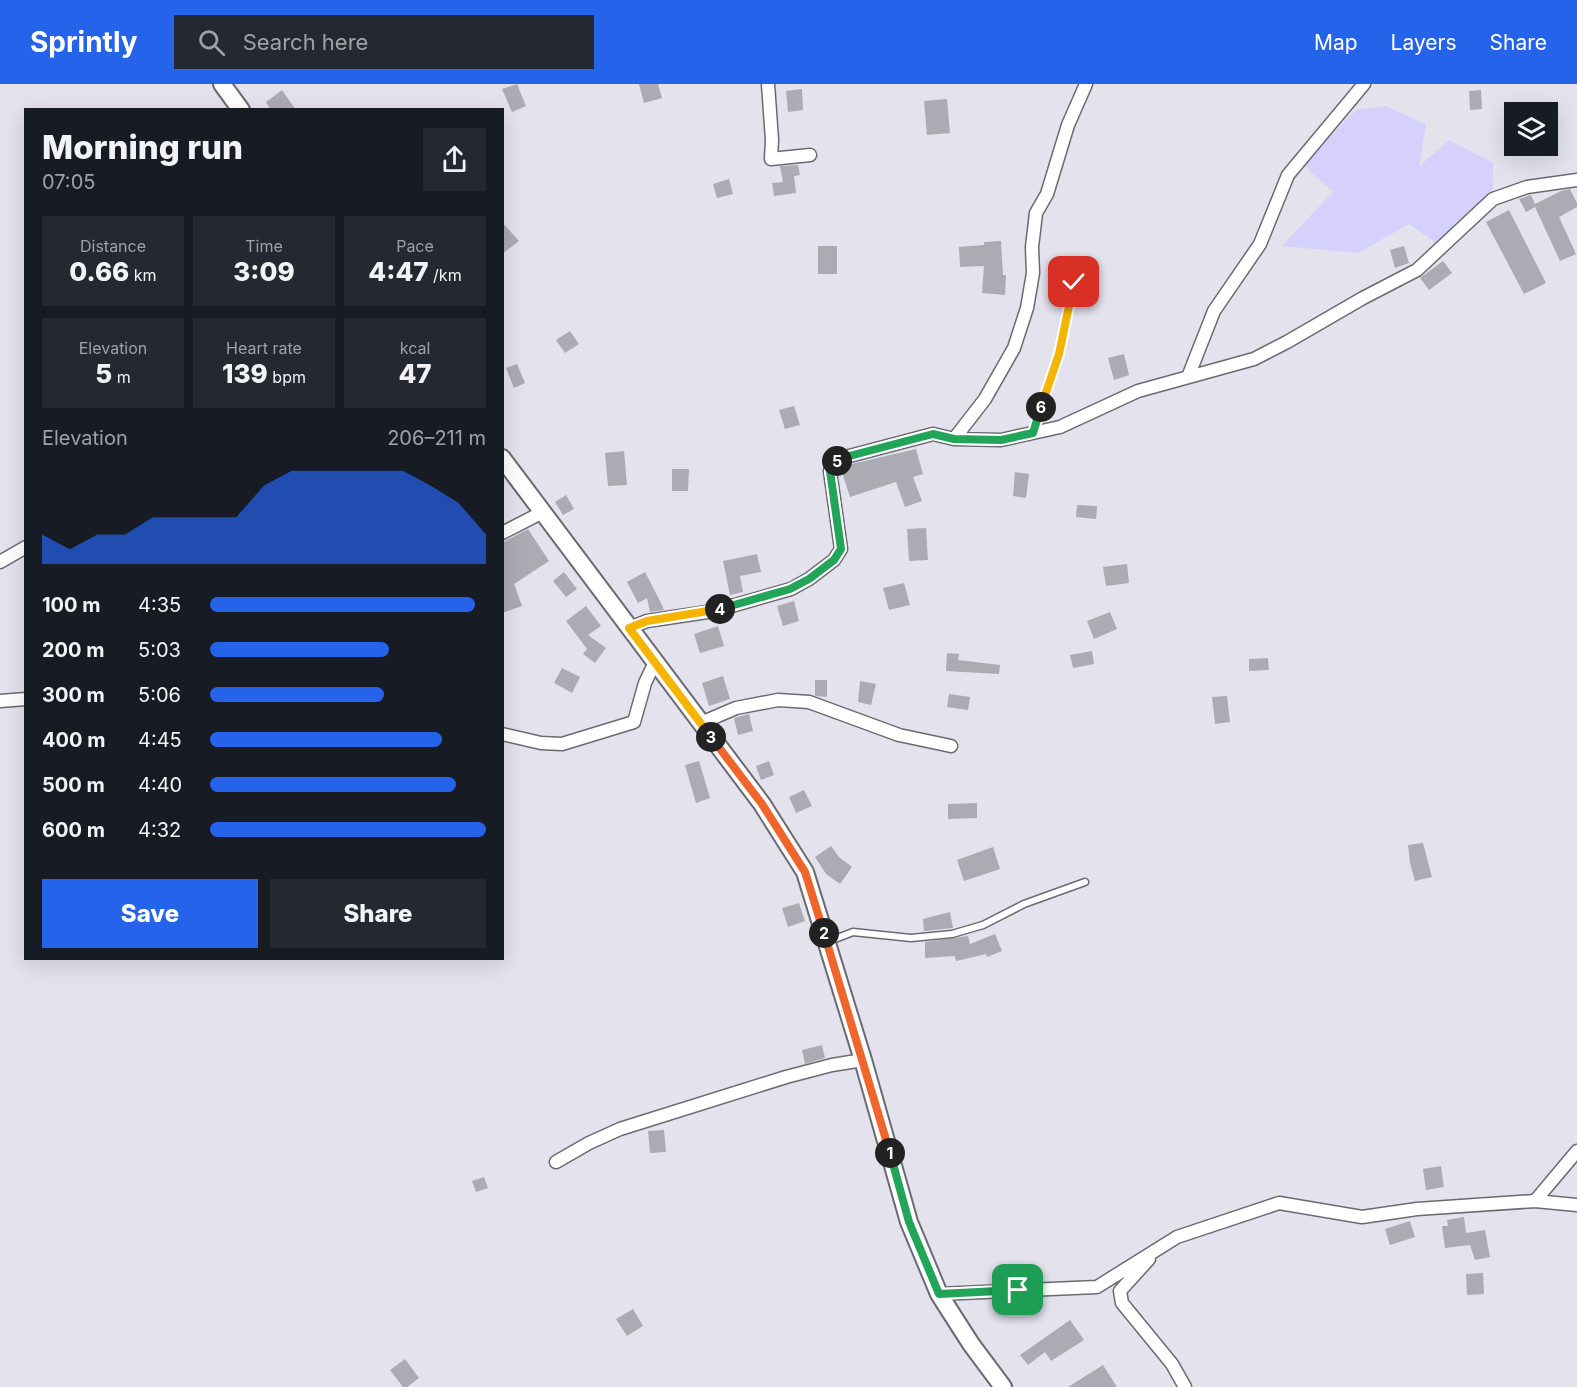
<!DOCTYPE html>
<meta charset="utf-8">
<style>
:root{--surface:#171b24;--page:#242831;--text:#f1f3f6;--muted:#9ea1a6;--accent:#2563eb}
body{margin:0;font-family:Inter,sans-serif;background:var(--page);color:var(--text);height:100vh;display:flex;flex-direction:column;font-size:22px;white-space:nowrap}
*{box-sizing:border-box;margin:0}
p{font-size:20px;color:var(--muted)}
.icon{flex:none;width:33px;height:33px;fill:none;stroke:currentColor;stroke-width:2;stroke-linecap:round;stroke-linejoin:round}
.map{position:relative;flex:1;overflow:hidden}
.drawer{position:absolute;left:24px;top:24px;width:480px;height:852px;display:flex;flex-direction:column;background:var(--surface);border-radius:0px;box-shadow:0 6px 24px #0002}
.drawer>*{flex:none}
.controls{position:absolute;left:1504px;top:18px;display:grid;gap:12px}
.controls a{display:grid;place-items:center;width:54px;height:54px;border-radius:0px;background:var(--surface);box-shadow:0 6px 24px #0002;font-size:30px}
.pin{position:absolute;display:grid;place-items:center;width:51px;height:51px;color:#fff;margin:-26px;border-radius:12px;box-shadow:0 3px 9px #0006}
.km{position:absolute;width:30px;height:30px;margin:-15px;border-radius:50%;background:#222;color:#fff;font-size:16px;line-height:30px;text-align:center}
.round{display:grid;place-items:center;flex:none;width:63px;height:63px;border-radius:0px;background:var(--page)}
.headline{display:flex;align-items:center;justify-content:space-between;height:102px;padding:0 18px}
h1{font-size:33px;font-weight:800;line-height:45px}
.stats{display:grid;grid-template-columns:repeat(3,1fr);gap:9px;height:102px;padding:6px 18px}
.stats div{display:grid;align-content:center;border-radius:0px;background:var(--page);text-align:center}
.stats b{font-size:26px;font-weight:800}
.stats small{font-size:16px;font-weight:400}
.stats p{font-size:16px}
.chart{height:168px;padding:12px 18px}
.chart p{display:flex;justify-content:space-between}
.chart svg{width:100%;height:108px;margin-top:6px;fill:var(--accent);opacity:.7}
.cta{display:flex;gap:12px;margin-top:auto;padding:12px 18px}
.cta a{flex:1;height:69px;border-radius:0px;background:var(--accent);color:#fff;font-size:24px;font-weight:800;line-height:69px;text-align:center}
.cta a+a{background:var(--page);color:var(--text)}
ul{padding:0 18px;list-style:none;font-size:20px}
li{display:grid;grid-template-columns:96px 72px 1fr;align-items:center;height:45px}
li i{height:15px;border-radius:8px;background:var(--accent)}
header{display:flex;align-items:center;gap:36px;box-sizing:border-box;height:84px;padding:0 30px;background:var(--accent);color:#fff}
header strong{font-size:28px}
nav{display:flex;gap:33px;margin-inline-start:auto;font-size:21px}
.search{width:420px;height:54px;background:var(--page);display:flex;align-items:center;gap:15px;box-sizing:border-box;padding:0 21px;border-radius:0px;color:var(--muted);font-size:22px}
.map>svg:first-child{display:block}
</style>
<header>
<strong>Sprintly</strong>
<div class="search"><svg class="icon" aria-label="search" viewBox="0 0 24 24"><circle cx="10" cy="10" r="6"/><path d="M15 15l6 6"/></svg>Search here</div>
<nav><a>Map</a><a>Layers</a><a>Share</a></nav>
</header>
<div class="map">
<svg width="1577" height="1303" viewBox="0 0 1577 1303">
<rect width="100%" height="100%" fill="#e3e2ed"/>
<!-- green -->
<path fill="#d5d0fc" d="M1385 22 1426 40 1419 83 1449 56 1493 79V115L1442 163 1409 140 1358 169 1282 162 1333 108 1303 80 1356 26Z"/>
<!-- building -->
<path fill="#acabb4" d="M517 0 526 22 512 28 502 5Z
M639 0H658L662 14 644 19Z
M802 5 803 26 788 28 786 7Z
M282 6 296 26H271L266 18Z
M1481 6 1482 25 1470 26 1469 7Z
M947 15 950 49 927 51 924 17Z
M798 81 800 91 794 92 796 109 774 112 772 99 783 98 780 82Z
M729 95 733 110 717 114 713 100Z
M1570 105 1577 119V123L1559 133 1576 170 1560 177 1535 123 1526 128 1519 115 1531 111 1535 120 1561 107Z
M1509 126 1546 199 1524 210 1486 138Z
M502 138 519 157 502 170Z
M1001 157 1003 191H1006L1005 211 982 209 984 182 960 183 959 163 984 161V158Z
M818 162H837V190H818Z
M1404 162 1409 179 1395 184 1390 166Z
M1443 177 1452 189 1429 206 1420 194Z
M570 247 579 260 565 269 556 256Z
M1124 270 1129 291 1114 296 1108 274Z
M517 280 525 299 514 304 506 284Z
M794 322 800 341 785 345 779 326Z
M916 365 923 390 913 393 922 417 905 423 896 398 850 413 841 385 843 382Z
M624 367 627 401 608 402 605 369Z
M672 385H689L688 407H672Z
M1015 388 1029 390 1026 414 1013 412Z
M566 411 574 425 563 431 555 418Z
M1077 421 1097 422 1096 435 1076 433Z
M926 444 928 476 909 477 907 445Z
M528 445 549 477 514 500 522 522 502 529V459Z
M757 470 761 488 740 492 743 508 730 511 723 477Z
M1127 480 1129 499 1106 502 1103 483Z
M564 488 577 505 566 513 553 497Z
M645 488 661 519 664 526 650 528 647 514 638 519 627 498Z
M904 499 910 521 889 526 883 504Z
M794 517 799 537 783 542 777 522Z
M586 522 601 542 588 551 606 564 595 579 583 570 587 565 566 537Z
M1110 528 1117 545 1094 555 1087 537Z
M718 542 724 562 700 569 694 550Z
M1092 567 1094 580 1073 584 1070 571Z
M947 569 959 570 958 576 1000 581 999 590 946 587Z
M1268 574 1269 586 1249 587V575Z
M562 584 580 593 572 609 554 599Z
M723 592 730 615 709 622 702 599Z
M815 596H827V613L815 612Z
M860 597 876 600 871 621 858 618Z
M949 610 970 613 968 626 947 623Z
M1227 612 1230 638 1215 640 1212 613Z
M749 630 753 647 738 651 734 634Z
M699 677 710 714 696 719 685 681Z
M769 677 774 691 761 696 756 682Z
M804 706 812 722 796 729 789 713Z
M977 719V734L948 735V720Z
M1423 759 1432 793 1415 797 1410 779 1408 761Z
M831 762 839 773 852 783 840 800 826 790 815 773Z
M993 763 1000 785 964 797 957 776Z
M799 819 805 837 788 843 782 824Z
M950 828 953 844 924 847 923 835Z
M995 850 1002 867 987 873 986 870 956 877 955 872 925 874V858L968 852 970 860Z
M822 961 825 974 805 980 802 966Z
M664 1046 666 1068 650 1069 648 1047Z
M1441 1082 1444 1103 1426 1106 1423 1085Z
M484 1093 488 1104 476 1108 472 1097Z
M1464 1133 1466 1149 1485 1146 1490 1173 1475 1176 1470 1161 1445 1164 1442 1142H1448L1447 1136Z
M1410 1137 1415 1153 1390 1161 1385 1145Z
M1483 1189 1484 1210 1467 1211 1466 1190Z
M633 1225 643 1242 627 1252 616 1235Z
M1070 1236 1084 1256 1051 1277 1045 1268 1028 1281 1020 1271Z
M405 1275 419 1294 407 1303H403L390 1286Z
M1103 1281 1117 1303H1068Z"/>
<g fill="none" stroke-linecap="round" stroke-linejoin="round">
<!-- lane casing -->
<g stroke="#6a6a72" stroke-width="9">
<path id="lane" d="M1033 348 1059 270 1074 199
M827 858 853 848 911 854 952 850 983 841 1024 820 1085 798"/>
</g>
<!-- street casing -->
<g stroke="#6a6a72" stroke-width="15">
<path id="street" d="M768 0 772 56 771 75 810 71
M1188 293 1214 227 1260 160 1288 91 1364 0
M954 355 985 315 1014 264 1027 224 1033 189 1032 163 1036 129 1047 110 1068 41 1086 0
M502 449 543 428
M0 478 26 463
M629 544 647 537 714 527 791 505 809 495 834 476 841 465 830 387 838 375 933 350 954 355 1001 356 1060 343 1138 307 1254 275 1287 258 1363 214 1417 186 1493 115 1527 103 1577 96
M0 617 26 615
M701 639 736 624 778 616 809 618 899 651 951 662
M502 650 541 659 562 660 634 638 645 599 655 578
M556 1078 589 1059 620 1045 786 993 832 981 863 976
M1535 1117 1577 1067
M1149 1175 1120 1207 1122 1219 1172 1280 1185 1303
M939 1210 1097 1203 1177 1153 1279 1119 1362 1133 1417 1125 1535 1117 1577 1121"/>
</g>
<!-- secondary casing -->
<g stroke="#6a6a72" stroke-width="20">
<path id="secondary" d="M222 0 241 26
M502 374 762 720 805 788 863 976 909 1138 939 1210 971 1260 1003 1303"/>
</g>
<!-- lane -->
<use href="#lane" stroke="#fff" stroke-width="6"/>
<!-- street -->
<use href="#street" stroke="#fff" stroke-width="12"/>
<!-- secondary -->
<use href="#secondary" stroke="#fff" stroke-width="16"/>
</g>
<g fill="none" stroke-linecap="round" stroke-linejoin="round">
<!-- split-1 casing -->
<g stroke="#fff" stroke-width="12">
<path id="split-1" d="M890 1069 909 1138 939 1210 1018 1206"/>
</g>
<!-- split-2 casing -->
<g stroke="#fff" stroke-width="12">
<path id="split-2" d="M824 849 890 1069"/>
</g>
<!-- split-3 casing -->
<g stroke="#fff" stroke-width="12">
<path id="split-3" d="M711 653 762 720 805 788 824 849"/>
</g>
<!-- split-4 casing -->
<g stroke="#fff" stroke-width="12">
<path id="split-4" d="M711 653 629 544 647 537 720 525"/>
</g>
<!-- split-5 casing -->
<g stroke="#fff" stroke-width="12">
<path id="split-5" d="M720 525 790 505 809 495 834 476 841 465 830 387 837 377"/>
</g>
<!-- split-6 casing -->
<g stroke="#fff" stroke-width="12">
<path id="split-6" d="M837 377 838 375 933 350 954 355 1001 356 1033 349 1041 323"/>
</g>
<!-- split-7 casing -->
<g stroke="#fff" stroke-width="12">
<path id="split-7" d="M1041 323 1059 270 1074 198"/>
</g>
<!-- split-1 -->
<use href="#split-1" stroke="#22a559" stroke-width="8"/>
<!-- split-2 -->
<use href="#split-2" stroke="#f0652b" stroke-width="8"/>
<!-- split-3 -->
<use href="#split-3" stroke="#f0652b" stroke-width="8"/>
<!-- split-4 -->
<use href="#split-4" stroke="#f5b400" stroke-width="8"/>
<!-- split-5 -->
<use href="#split-5" stroke="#22a559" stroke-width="8"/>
<!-- split-6 -->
<use href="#split-6" stroke="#22a559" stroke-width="8"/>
<!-- split-7 -->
<use href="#split-7" stroke="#f5b400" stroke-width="8"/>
</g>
</svg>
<div class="controls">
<a><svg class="icon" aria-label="layers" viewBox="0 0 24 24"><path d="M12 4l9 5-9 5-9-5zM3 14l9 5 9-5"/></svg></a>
</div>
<div class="pin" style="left:1018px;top:1206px;background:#1e9e55"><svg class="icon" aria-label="arrive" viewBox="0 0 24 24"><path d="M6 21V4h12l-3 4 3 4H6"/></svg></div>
<div class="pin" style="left:1074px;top:198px;background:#d93025"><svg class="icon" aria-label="check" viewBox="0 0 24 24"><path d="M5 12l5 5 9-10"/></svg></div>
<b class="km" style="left:890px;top:1069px">1</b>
<b class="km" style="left:824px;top:849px">2</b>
<b class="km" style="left:711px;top:653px">3</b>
<b class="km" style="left:720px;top:525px">4</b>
<b class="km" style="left:837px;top:377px">5</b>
<b class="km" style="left:1041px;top:323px">6</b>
<section class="drawer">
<div class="headline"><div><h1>Morning run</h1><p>07:05</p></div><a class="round"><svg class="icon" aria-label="share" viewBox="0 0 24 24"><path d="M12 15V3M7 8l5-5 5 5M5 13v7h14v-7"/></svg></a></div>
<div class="stats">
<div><p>Distance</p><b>0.66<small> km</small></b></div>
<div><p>Time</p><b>3:09</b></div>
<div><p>Pace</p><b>4:47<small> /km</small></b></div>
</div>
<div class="stats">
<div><p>Elevation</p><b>5<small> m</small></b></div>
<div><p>Heart rate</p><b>139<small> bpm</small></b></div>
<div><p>kcal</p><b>47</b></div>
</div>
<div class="chart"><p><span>Elevation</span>206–211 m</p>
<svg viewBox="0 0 160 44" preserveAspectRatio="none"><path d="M0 44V32L10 38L20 32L30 32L40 25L50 25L60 25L70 25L80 12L90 6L100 6L110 6L120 6L130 6L140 12L150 19L160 32V44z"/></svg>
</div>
<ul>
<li><b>100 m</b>4:35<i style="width:96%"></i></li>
<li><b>200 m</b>5:03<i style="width:65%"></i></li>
<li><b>300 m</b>5:06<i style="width:63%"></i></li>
<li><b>400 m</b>4:45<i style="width:84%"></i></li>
<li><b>500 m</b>4:40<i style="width:89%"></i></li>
<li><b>600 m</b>4:32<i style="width:100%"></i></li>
</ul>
<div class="cta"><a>Save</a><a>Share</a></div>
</section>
</div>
